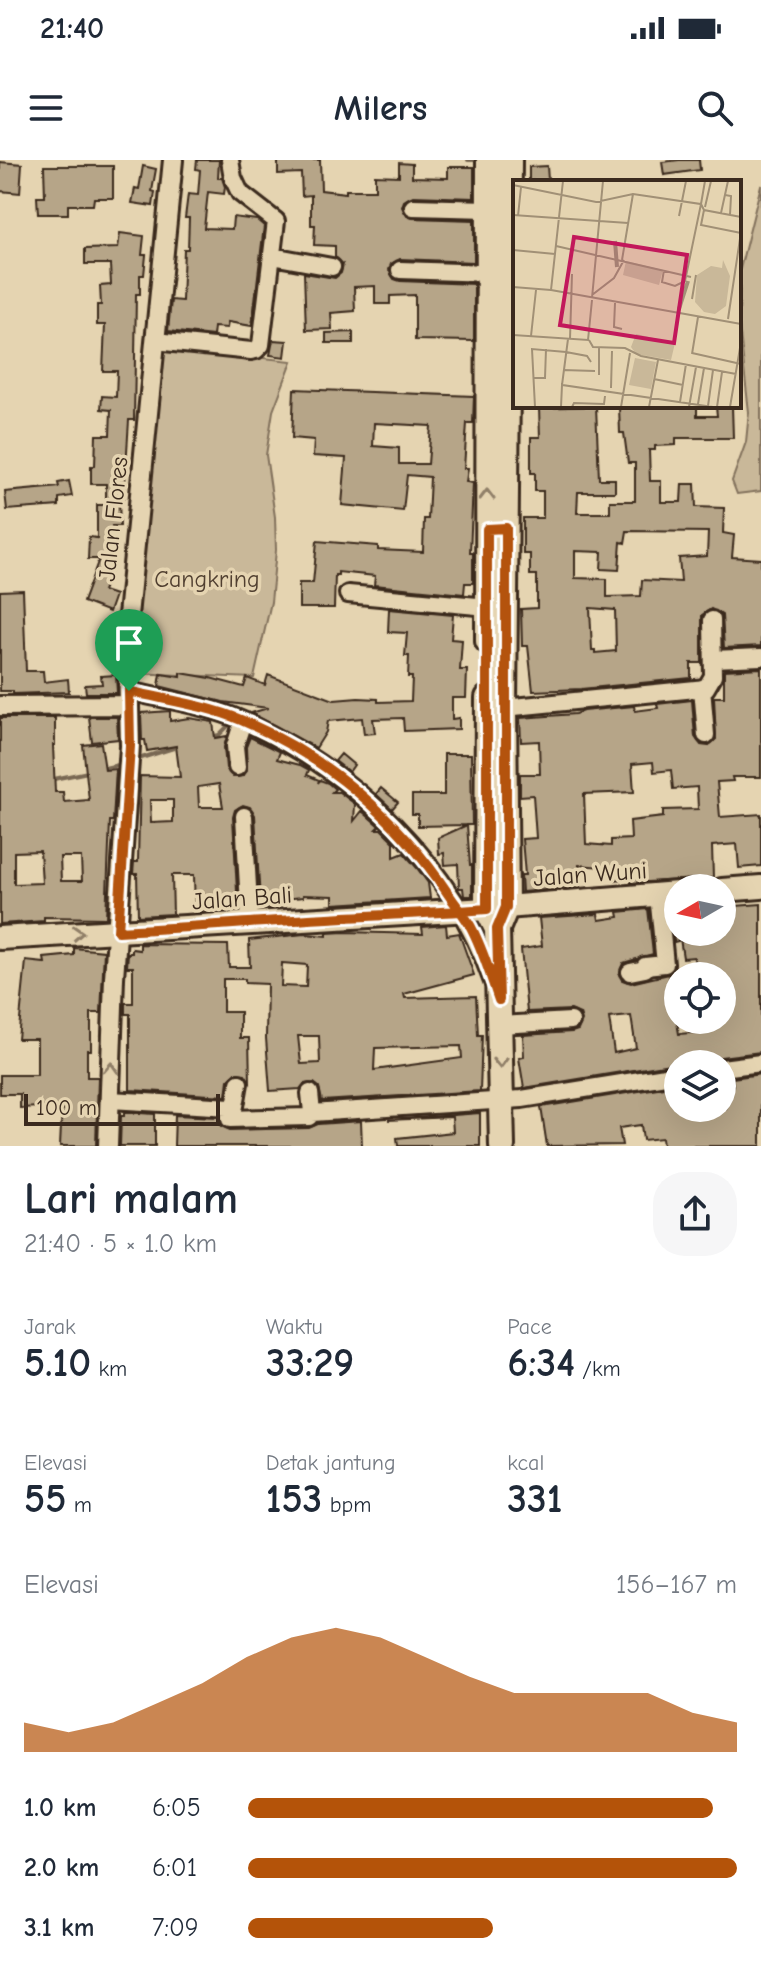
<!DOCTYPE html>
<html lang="id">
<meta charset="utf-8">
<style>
:root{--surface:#fff;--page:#f6f6f7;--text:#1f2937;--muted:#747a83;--accent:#b45309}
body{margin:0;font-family:"Comic Neue",sans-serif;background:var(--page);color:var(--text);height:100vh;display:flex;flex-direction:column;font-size:30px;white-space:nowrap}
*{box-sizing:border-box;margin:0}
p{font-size:26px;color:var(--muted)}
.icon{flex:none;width:44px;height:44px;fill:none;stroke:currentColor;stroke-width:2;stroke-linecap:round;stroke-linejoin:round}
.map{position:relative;height:986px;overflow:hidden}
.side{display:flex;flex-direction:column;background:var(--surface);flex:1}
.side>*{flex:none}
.needle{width:52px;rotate:261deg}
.buttons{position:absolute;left:664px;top:714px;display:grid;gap:16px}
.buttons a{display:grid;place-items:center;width:72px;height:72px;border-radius:50%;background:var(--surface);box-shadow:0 8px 32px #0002;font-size:40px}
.scale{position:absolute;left:24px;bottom:20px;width:196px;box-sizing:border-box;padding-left:8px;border:4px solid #3b2a1e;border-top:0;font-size:22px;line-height:28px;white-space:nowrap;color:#3b2a1e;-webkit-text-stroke:6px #e5d4b1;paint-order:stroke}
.pin{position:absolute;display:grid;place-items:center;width:68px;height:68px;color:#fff;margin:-82px -34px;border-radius:50% 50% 50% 0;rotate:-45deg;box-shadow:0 0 8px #0007}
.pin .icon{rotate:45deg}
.round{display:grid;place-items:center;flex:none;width:84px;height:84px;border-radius:32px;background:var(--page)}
.overview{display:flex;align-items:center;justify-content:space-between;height:136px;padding:0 24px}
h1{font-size:44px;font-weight:700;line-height:60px}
.metrics{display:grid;grid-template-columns:repeat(3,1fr);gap:12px;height:136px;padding:8px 24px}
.metrics div{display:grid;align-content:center}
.metrics b{font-size:40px;font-weight:700}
.metrics small{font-size:22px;font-weight:400}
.metrics p{font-size:22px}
.chart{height:224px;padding:16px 24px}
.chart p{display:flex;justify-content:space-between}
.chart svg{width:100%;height:144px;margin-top:8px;fill:var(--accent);opacity:.7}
ul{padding:0 24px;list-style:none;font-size:26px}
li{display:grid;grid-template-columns:128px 96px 1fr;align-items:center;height:60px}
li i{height:20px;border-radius:10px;background:var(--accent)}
.status{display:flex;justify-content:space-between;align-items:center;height:56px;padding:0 40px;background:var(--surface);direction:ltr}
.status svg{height:22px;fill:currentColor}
header{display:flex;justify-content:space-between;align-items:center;height:104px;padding:0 24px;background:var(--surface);font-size:36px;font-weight:700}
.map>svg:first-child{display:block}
</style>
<div class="status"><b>21:40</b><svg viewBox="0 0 49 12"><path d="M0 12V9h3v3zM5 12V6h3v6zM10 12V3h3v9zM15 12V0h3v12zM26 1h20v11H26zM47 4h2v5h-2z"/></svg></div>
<header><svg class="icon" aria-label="menu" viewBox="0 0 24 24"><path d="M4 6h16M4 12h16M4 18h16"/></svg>Milers<svg class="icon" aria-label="search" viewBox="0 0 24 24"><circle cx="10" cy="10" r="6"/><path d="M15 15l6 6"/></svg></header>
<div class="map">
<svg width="761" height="986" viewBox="0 0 761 986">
<rect width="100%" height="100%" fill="#e5d4b1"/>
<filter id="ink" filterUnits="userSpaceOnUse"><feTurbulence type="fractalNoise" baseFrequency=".0125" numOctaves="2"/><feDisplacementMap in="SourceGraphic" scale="16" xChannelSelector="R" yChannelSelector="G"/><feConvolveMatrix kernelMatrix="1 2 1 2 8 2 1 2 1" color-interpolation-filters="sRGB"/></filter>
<g filter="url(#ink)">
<!-- green -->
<path fill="#c9b899" stroke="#82715c" stroke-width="2" d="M761 25V331L737 334 732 321 746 282 749 252 739 164 740 109Z
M161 187 292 201 273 251 266 295 275 357 276 390 271 442 254 518 132 513Z"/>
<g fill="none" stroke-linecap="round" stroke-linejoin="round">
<!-- stream -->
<path stroke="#796853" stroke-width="4" d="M468 0H481
M211 577 219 575 233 561
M135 600 180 586
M100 609 123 604
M49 620 88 612"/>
</g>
<!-- building -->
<path fill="#b6a588" stroke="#3b2a1e" stroke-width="2" fill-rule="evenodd" d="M197 0H219L218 18H222L225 27 224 34 208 32 204 68 232 69 233 57 257 60 264 66 252 166 228 162 227 168 214 167 213 176 168 171 171 140 182 141 184 89H188L189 58H185L188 34 198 35 200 10 196 9Z
M278 0H320L321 30 346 33V30H375V15L399 16V3L412 4V17L448 18V7H474V38L413 36 404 41 402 47 407 56 412 58 474 60V102L400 99 391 104 389 110 394 119 400 121 474 124V181L415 180V135L390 136V144H375V126L354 127 355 151 331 153 332 169 306 170 304 113 335 118 341 113 343 104 335 97V86L314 85 315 65H311V35L302 36 301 13 278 14Z
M679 0H699L700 10 664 15 662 2Z
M0 2 22 4 20 33 0 31Z
M44 6H113V38H94L93 45H68V54H38L37 37H45Z
M143 6 156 9 152 31 155 32 153 46 132 43 135 28 139 29Z
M547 6 548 20 529 21V7Z
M120 73 144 76 142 95H146L144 115H140V134H136L134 260H129L124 339H119L120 366H112L109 406 112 407 103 431 115 435 109 452 83 442 99 399H88L89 377 97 378V345H106V324H91V306H95L96 275H110L111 250 101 249 102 236 116 237 117 211H103L105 165H97V145H101L100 126 111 125 110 104H85V89L118 88Z
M353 172V183H326V173Z
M273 180 287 181 285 197 270 195Z
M294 229 474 236 473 263H467L464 308H468L466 322 473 323 470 393H473V423H465L464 434 374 425 375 416 338 412V415H335L334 448H299V423H313L317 381 378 386V390L423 392 424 359H428L430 317 407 315 403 351 342 345 346 298 313 296 314 280 292 278ZM374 263 431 266 428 304H399V288L373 286Z
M596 246 599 319H615V332H578L577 353H610V341H635V303H628L624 273H620L619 246H697V256H717L716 246H732L733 278H676V285L655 286V290H649L650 321H661V342H681L682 324H695L696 347 724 348 723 373 734 375 732 397 761 399V486L724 488 722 455 711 449 702 455V503H691V518L581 529 533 531 528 486H522L521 449 537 448V415H530V394H523V358H543V331H535V313H531V277H540L539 248ZM627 371 708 372 707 396 679 398 681 422 642 420 641 436 607 437V419L575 418V391L602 392 601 409 619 410 621 382 625 383ZM590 448 615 450 616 491 595 493V490H592Z
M69 321 72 336 59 338V346L7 350 5 332 59 327 58 323Z
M23 430 26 511H43L44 522 68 519 69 532 13 534V531H0V431Z
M389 449 453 455 451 479 462 480 460 510H467L466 538H452V559L459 558V569L404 571 403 558 373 559 375 573 364 574 362 558 328 561 326 572 316 588 251 553 268 548 223 542 159 526 161 514 181 517V513L210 518 244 527 247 518 265 525 268 515 334 540 358 538 378 539V542L411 541 412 517H408L409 496H405L407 473 388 472Z
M761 508V617H732L733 621 717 622 720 657 761 654V706L739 708 737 684 712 686 713 718 631 723V718L615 720 614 708 579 705 580 727 522 732 521 715H525L522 679 536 678 533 635 520 636V614H540L539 581 521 582 520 558 575 554 583 551 634 546 635 551 658 548 657 544 692 540 695 577 701 585 708 586 716 579 714 537H724V510ZM653 602 654 612 671 610 673 629 697 627 698 649 663 650V657L630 661 631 679 611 680V686L586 684 584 634 634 632 632 604Z
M116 515 117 533H86L85 525 102 524 101 516Z
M170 551V561L189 558 213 562 215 578 227 576 224 587 226 608 233 617 243 616 247 611 246 587 250 577 280 592 277 599 300 605 309 610 307 615 319 620 318 623 320 620 328 623 335 629 332 632H339L355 644 354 661 362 651 379 666 376 669H381L394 682V697L404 693 417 708 428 723 430 738 333 744V736L303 735V737L260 741 255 655 250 647 243 645 235 650 233 657 238 750 195 752 194 715H172L173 754 138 756 137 714H133L134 702H138L140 616 180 617 176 586 147 591 145 580H142L141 553ZM219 624 223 647H199L198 627ZM150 640H173V662L151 663Z
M89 557H117L118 579 92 582Z
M0 558H55V585H53L55 632H63L64 642 89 640 83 585 101 583 105 610 116 609 113 661H110L106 758 44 757V761L0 764ZM40 691 42 723 14 724V692ZM60 697H81L82 721H61Z
M341 594 354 605 349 612 335 601Z
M444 594H471L472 665H467L470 705H472V736H464L463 728H459L458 704 445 705 444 693 439 694 438 678 467 665 418 666V654H412V635H444Z
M381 628 398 642 392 649 376 634Z
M761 744V892L721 897 712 904 676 903 524 928 519 898 524 897 523 875 572 872 578 870 582 861 580 854 571 850 527 852 521 789 542 786 539 758 598 754 599 760 619 757 618 752 648 749 653 794 623 803 619 815 622 820 631 823 669 814 679 874 701 872 700 860H722V816H695L694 797 683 798 679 772H722V747ZM631 856 636 888 614 893 609 858Z
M678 752V781L674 782 671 753Z
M446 765 447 775 459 773 474 815 404 834 405 838 476 836 478 875H482L480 931 322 941 319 927 314 923 304 924 300 929 270 931 266 878 267 824 245 823V819H223V852H240V878H249L250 922 245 914 235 913 228 920 226 936 130 930V854H125V843H133V807H127L128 793H132V789L140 790V784L228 785 229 807H250L249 780 304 774 327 776V773L344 772 423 774 422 767ZM282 803 307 805 306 827 281 826ZM298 876H319L320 903 301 904ZM461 886 462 898 374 910 375 888Z
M74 788 104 791 101 853H91V890H87V917H98L96 986H60L62 946 20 948V934H0V915H37V879H18L26 801 45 803 44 798 74 795Z
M761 914V986H663L662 978 643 980 641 965 619 968 622 985 547 986 541 947 676 925 678 948H699L700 951 726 948 723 927 733 926 732 918Z
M124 952 155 954V986H120L121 956H124Z
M480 953V986H398L397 978 453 972 452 957 388 960Z
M175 955 219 957 221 966 230 970 309 968 318 964 361 961 362 986H174Z"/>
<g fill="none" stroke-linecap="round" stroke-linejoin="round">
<!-- minor casing -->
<g stroke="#3b2a1e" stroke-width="22">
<path id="minor" d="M413 47 488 49
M272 96 332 107
M400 110 488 113
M155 181 251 191 256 190 261 185 276 61 240 33 233 18 230 0
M348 434 488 447
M713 499 761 497
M702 528 706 575
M129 531C166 540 206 545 241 560 355 611 452 704 493 822
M504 548 706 528 713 516 712 460
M237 607 235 586 243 561
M244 656 250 763
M630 812 645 809V806L665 804 658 735
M499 865 571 861
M722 908 761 903
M110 940 231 947 235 946 239 923
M229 947 230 959 309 957 312 953 310 933
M312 953 522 939 678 914"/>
</g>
<!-- tertiary casing -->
<g stroke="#3b2a1e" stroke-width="24">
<path id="tertiary" d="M0 546 129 545
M108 986 114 818 130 586 127 466 173 0"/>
</g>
<!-- secondary casing -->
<g stroke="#3b2a1e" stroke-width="28">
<path id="secondary" d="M722 730 761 727
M506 747 678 733
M0 778 487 749"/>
</g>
<!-- primary casing -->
<g stroke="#3b2a1e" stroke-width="30">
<path id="primary" d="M488 481 489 0
M488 538 487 749 497 769
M502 986 497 769 506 747 504 548 509 0"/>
</g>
<!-- minor -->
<use href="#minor" stroke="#e5d4b1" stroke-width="16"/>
<!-- tertiary -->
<use href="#tertiary" stroke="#e5d4b1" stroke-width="18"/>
<!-- secondary -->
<use href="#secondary" stroke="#e5d4b1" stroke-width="22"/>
<!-- primary -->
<use href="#primary" stroke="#e5d4b1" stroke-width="24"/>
</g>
<!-- one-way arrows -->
<defs><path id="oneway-chevron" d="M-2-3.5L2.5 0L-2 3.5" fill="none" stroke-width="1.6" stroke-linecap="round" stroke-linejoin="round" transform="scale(2)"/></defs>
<g stroke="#907f68">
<use href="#oneway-chevron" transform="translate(487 335) rotate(-90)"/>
<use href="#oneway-chevron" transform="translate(78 773) rotate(-3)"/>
<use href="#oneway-chevron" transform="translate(500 903) rotate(89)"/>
<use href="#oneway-chevron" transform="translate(111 908) rotate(-87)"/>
</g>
</g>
<g fill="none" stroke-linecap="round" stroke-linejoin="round" filter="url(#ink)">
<!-- route casing -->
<g stroke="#fff" stroke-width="16">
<path id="route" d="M129 531 130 586 118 771C167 769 215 765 264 762 329 757 395 755 460 751L487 749V369L506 368V747L497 769 499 840C491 817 484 793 473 771 467 758 457 747 449 735 398 658 327 597 241 560 206 545 166 540 129 531"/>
</g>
<!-- route -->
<use href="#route" stroke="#b45309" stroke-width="10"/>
</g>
<g text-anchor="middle" stroke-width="7" stroke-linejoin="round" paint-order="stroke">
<!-- street labels -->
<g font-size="24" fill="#3b2a1e" stroke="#e5d4b1">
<text transform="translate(113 359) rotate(-84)" y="8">Jalan Flores</text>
<text transform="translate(590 714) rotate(-4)" y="8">Jalan Wuni</text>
<text transform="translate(242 738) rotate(-4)" y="8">Jalan Bali</text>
</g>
<!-- park labels -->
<g font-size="24" fill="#503f30" stroke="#e5d4b1">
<text x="207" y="427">Cangkring</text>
</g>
</g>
<!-- overview -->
<g transform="translate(513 20)">
<rect width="228" height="228" fill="#e5d4b1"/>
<path d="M210 80 217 96 213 126 202 134 191 132 182 122 184 95 198 86 209 88ZM113 81 150 90 146 105 110 95ZM123 154 162 163 158 180 123 174 118 167ZM122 178 143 182 138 209 116 205Z" fill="#c9b899"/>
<path fill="none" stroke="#a29177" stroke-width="4" d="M102 61 104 87M166 129 175 101"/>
<path fill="none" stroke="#a19076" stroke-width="2" d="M0 5 83 22 120 14 188 24 192 1M212 15 218 16 217 35M192 27 198 1M191 30 188 45 228 53M208 33 215 1M0 35 86 41M5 36 8 7M166 36 173 1M86 41 115 43M43 66 178 97M0 70 42 74M109 80 120 14M151 90 149 102 162 106 172 101 188 24 191 30 228 37M0 107 38 110M38 110 228 144M38 110 50 1M79 115 101 98 111 80M79 118 90 1M179 119 183 95M102 123 101 147 109 149M215 139 228 52M0 155 75 160 79 120M18 156 23 110M57 159 59 94M76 160 80 167 112 168 128 176 223 194M53 172 74 176 78 182M179 173 228 184M179 174 185 137M50 190 82 191M86 195V168M21 198H32L33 169M141 199 170 205M49 205 55 159M98 208 99 171M167 222 173 184M185 224 191 188M195 226 200 190M22 227 19 169 53 172M48 227 49 205 200 227M59 227 61 223 91 224 92 216M108 227 117 173M136 227 145 180M176 227 183 187M204 227 209 192M217 227 228 162"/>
<path fill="#c2185b" fill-opacity="0.15" stroke="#c2185b" stroke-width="4" d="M61 57 174 75 161 163 47 145Z"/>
<rect width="228" height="228" fill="none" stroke="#3b2a1e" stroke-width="4"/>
</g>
</svg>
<div class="buttons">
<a><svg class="needle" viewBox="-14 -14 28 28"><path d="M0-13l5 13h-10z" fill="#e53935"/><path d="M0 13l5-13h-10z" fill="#747a83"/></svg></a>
<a><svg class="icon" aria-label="locate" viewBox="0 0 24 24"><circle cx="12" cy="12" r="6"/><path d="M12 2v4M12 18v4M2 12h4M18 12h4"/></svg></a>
<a><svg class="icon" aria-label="layers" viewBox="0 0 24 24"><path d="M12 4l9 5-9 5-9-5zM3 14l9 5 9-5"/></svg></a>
</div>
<div class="scale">100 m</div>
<div class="pin" style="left:129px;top:531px;background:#1e9e55"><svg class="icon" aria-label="arrive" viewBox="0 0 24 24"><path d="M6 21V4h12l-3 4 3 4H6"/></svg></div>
</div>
<section class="side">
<div class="overview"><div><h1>Lari malam</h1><p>21:40 · 5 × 1.0 km</p></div><a class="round"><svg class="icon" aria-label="share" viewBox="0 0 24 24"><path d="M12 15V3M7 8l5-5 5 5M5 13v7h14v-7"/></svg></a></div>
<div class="metrics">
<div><p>Jarak</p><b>5.10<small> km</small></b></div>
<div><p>Waktu</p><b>33:29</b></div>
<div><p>Pace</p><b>6:34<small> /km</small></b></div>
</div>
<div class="metrics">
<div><p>Elevasi</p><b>55<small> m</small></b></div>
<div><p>Detak jantung</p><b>153<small> bpm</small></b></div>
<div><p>kcal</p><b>331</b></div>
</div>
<div class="chart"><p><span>Elevasi</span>156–167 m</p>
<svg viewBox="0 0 160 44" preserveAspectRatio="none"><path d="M0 44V35L10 38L20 35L30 29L40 23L50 15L60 9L70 6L80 9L90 15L100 21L110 26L120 26L130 26L140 26L150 32L160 35V44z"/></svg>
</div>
<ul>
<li><b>1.0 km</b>6:05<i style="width:95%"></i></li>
<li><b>2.0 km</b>6:01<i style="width:100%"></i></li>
<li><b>3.1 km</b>7:09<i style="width:50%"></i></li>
</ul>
</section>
